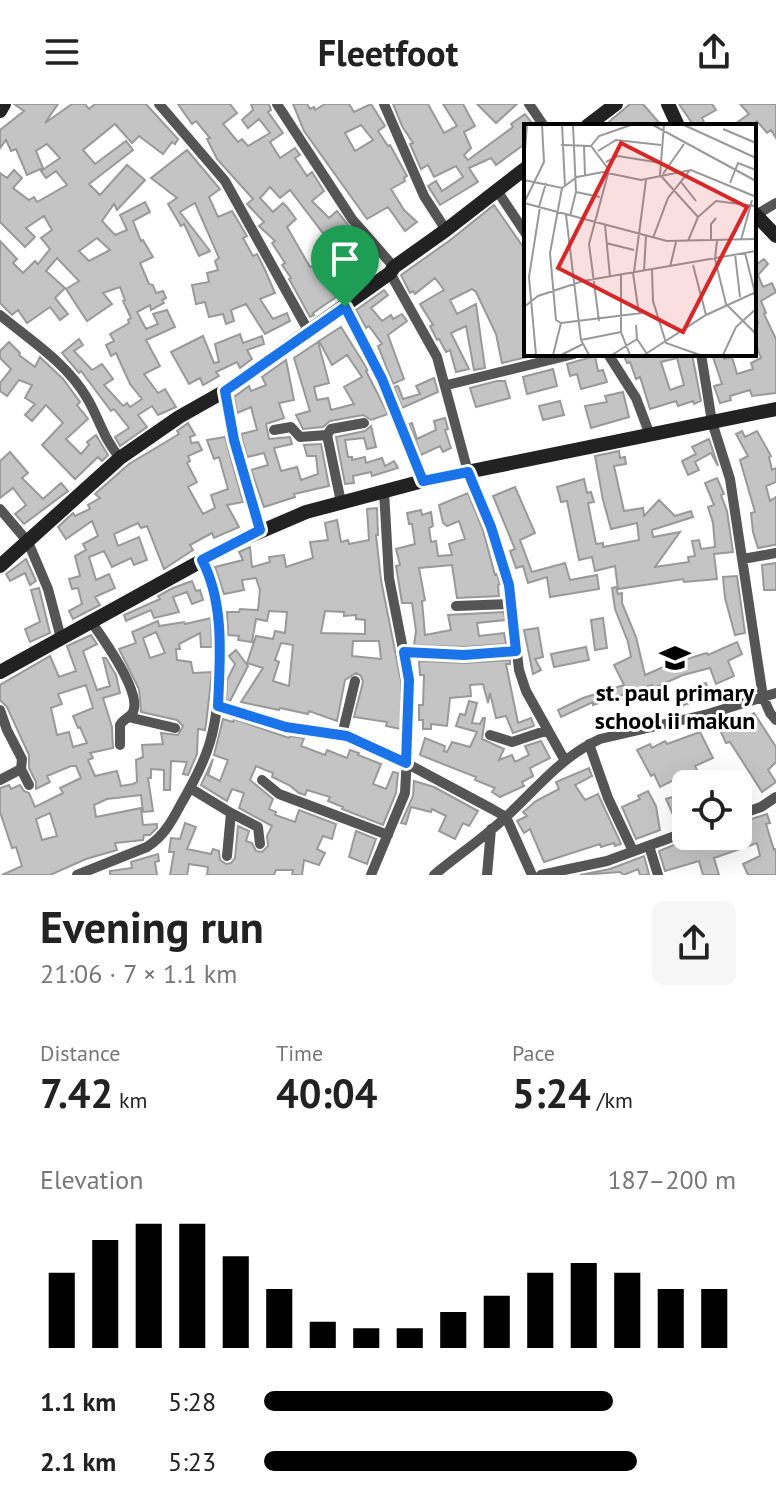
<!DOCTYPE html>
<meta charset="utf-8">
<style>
:root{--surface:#fff;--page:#f6f6f6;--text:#222;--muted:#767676;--accent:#000}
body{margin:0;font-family:"PT Sans",sans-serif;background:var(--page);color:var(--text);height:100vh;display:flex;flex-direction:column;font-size:30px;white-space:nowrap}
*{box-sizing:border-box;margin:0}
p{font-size:26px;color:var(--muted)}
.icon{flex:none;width:44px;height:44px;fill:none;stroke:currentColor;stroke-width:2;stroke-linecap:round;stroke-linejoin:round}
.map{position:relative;height:771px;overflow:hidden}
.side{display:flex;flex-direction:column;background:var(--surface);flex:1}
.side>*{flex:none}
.fabs{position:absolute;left:672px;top:666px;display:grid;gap:16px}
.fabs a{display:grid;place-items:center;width:80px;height:80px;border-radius:12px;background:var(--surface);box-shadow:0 8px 32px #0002;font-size:40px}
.pin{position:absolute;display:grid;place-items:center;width:68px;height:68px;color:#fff;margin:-82px -34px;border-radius:50% 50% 50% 0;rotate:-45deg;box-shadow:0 0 8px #0007}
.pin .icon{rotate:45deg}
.round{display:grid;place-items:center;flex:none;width:84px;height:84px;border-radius:12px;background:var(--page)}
.headline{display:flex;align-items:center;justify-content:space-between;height:136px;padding:0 40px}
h1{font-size:44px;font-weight:700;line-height:60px}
.stats{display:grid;grid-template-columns:repeat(3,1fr);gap:12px;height:136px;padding:8px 40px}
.stats div{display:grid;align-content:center}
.stats b{font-size:40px;font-weight:700}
.stats small{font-size:22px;font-weight:400}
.stats p{font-size:22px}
.chart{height:224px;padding:16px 40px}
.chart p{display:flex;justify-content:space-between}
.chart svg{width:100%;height:144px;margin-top:8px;stroke:var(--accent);stroke-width:6}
ul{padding:0 40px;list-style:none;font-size:26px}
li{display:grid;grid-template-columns:128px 96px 1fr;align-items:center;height:60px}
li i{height:20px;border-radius:10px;background:var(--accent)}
header{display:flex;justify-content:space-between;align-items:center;height:104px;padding:0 40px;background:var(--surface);font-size:36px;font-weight:700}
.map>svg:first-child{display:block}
</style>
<header><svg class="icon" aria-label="menu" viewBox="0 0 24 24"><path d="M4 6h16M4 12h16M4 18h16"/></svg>Fleetfoot<svg class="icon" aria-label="share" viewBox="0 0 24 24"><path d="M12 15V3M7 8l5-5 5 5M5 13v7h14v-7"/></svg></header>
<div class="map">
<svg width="776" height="771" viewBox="0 0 776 771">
<rect width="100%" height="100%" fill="#fff"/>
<!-- building -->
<path fill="#c4c4c4" stroke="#999" stroke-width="2" fill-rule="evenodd" d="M14 0H58L45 19 72 0H85L89 5 95 0H146L178 35 175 40 172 38 163 50 139 32 132 39 115 20 83 46 95 60 126 37 133 46 89 80 100 91 127 61 145 76 117 106 114 100 102 117 115 131 127 126 120 111 145 98 150 108 133 117 141 137 143 136 153 153 140 159 149 180 153 181 156 189 163 187 166 194 162 196 164 199 151 206 150 201 137 208 146 225 158 220 153 210 167 206 175 223 146 236 160 262 144 270 158 289 165 285 176 303 158 311 152 302 138 311 147 323 120 342 115 333 129 324 114 305 111 307 81 267 79 269 62 249 79 235 83 241 74 247 92 266 102 260 113 275 104 281 123 302 127 299 130 303 142 295 130 280 116 249 111 252 106 241 114 237 110 230 129 219 128 216 131 214 123 197 125 196 120 183 103 189 112 200 87 217 66 185 79 177 57 154 46 167 65 184 55 194 68 210 60 216 50 203 27 219 18 206 12 211 0 199V137L17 155 13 159 23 169 35 157 38 160 50 145 41 134 52 126 44 112 26 124 35 133 25 143 0 118V69L7 74 14 66 22 74 13 84 29 96 34 93 37 98 67 81 56 67 46 74 41 67 60 54 47 40 36 47 43 64 27 71 16 45 11 47 6 36 0 44V26L24 7ZM97 134 110 146 89 157 79 147Z
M178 0H230L237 9 223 20 238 38 242 35 248 42 270 29 259 15 248 24 242 16 253 6 251 0H269L271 6 268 8 283 29 270 38 280 54 295 44 300 51 295 54 307 72 312 68 324 87 312 97 329 114 337 107 374 153 351 168 344 158 349 154 342 142 336 138 332 141 290 86 280 94 270 83 260 94 273 108 283 99 287 103 296 115 287 123 310 163 312 162 336 193 313 209 314 211 310 213 289 175 291 174 282 161 285 159 272 139 275 137 259 122 264 118 247 100 253 95 217 55 207 35 210 34 196 17 192 20Z
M293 0H307L310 5 314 3 315 6 325 0H349L354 8 371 0 385 22 378 27 388 42 390 41 407 72 404 74 405 77 391 85 404 106 417 118 405 127 388 103 367 115 304 27ZM361 21 373 36 355 47 345 29Z
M393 0H428L444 29 457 22 443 0H463L475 22 464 28 471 44 464 51 468 56 513 23 511 20 525 10 532 19 526 22V39L496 61 491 54 469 64 478 78 440 101 428 82 436 77 442 87 463 73 456 62 434 73 428 61 421 65 410 40 413 39 402 22Z
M477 0H517L496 19Z
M630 0H643L662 22H604Z
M679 0H712L716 6 702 14 706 22H694Z
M740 0H776V34L771 26 767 29 757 17 752 22H732L749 10Z
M187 46 220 85 209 93 218 113 232 107 247 132 243 134 253 152 257 150 265 166 275 189 260 195 273 215 287 209 290 217 265 230 246 200 231 206 234 217 226 220 223 210 209 213 205 198 196 200 192 181 209 178 207 169 218 166 215 157 219 154 195 99 180 108 210 147 199 152 184 120 181 122 168 100 177 94 151 74Z
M494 101 526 147V250H540L502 259 496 230 476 188 472 185 450 196 457 210 476 200 485 264 474 266 466 222 451 229 469 265 456 268 450 246 446 248 439 235 437 236 430 222 433 221 420 200 444 186 435 174 415 190 413 187 410 189 401 171 449 137Z
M764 155 768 160 758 171 763 183 772 179 776 188 761 197 766 209 764 210 776 235V289L752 292 750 286 730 292 731 296 720 299 714 282 722 280 712 250H724V255L732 253 737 270 753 265 751 259 761 254 754 236V221L758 219 754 209V162Z
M384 186 388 191 371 204 382 217 391 211 393 215 402 210 407 217 388 231 404 275 393 280 378 242 382 240 369 222 366 224 356 206Z
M341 223 368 266 366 267 388 310 371 316 363 311 330 317 323 323 303 325 296 311 310 307 294 254 318 238 329 279 314 283 317 296 328 294 331 306 354 300 344 283 362 273 347 251 332 261 319 237Z
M240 230 243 239 262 232 264 240 247 246 252 255 240 264 237 258 216 268 219 272 203 281 200 274 189 280 171 248 203 232 214 259 219 258 215 240Z
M9 238 20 249 19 251 35 263 40 253 42 255 63 275 80 298 77 301 88 315 66 335 81 350 89 341 87 338 96 331 108 351 102 357 98 353 75 375 42 341 63 319 46 301 32 317 25 311 35 300 25 294 32 281 19 276 7 292 0 287V279L11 265 0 254V247Z
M623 250H692L701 297 694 300 693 297 678 302 676 297 650 305 640 273 636 275 630 258 627 259ZM677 254 684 281 670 286 661 258Z
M595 252 598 267 603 266 607 278 581 285 577 270 570 272 567 260Z
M286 256 294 296 279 299 284 314 266 320 269 335 290 333 292 340 274 344 281 367 297 363 301 376 318 370 316 352H307L304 341 321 340 329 382 294 390 295 393 264 403 251 366 268 361 264 349 247 353 241 330 257 326 251 303 237 309 234 293 249 282 251 287 266 281 262 273Z
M553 265 557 282 527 290 523 273Z
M434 274 438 288 402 304 394 283 398 282 403 295 420 290 416 282Z
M497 277H505L510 294 476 303 470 284Z
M623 288 629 313 591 324 585 302 607 298 605 292Z
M560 297 564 311 543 316 539 302Z
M445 314 448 325 445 326 451 344 443 348 440 342 421 351 409 320 412 319 417 335 436 326 434 317Z
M188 319 195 331 190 333 191 339 198 338 202 346 188 352 190 357 187 359 197 378 188 383 203 410 215 404 211 391 228 385 219 353 214 355 207 336 225 333 243 398 227 401 239 423 214 434 212 429 190 441 193 446 164 465 147 422 141 424 138 419 114 430 118 442 139 433 147 456 134 461 131 454 112 463 104 447 89 453 96 476 109 470 115 484 95 493 100 501 73 515 69 507 82 500 78 484 72 485 69 475 80 472 75 452 86 446 83 440 98 432 92 417 66 435 58 423 73 409 75 412 90 405 88 401 100 394 95 390 129 360 179 330 177 327Z
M371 322 376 343 367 345 364 334 345 336 348 353H352V356L365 353 366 359 382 354 385 362 394 357 398 364 372 372 371 368 353 372 354 379 345 380 336 333 365 327Z
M742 327 745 333 757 327 771 352 769 353 772 366 776 364V378L766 382 770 397 776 393V441H774L758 444 753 428 751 409 755 408 740 356 748 352 736 330Z
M709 335 718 362 711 349 695 358 699 366 688 371 682 357 696 350 692 343Z
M619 347 620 354 625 353 626 360 614 362 624 407 643 404 644 412 659 396 675 412 691 407 693 413 652 426 653 433 680 428 655 463 689 458 688 453 695 452 692 437 699 436 701 445 715 443 713 419 708 403 714 401 705 379 717 374 724 390 721 391 727 407 733 448 714 450 717 475 684 478 683 475 618 485 615 462 595 467 592 453 579 456 567 397 561 398 557 383 584 375 587 389 591 388 594 398 588 399 596 440 603 439V443L639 436 637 419 611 425 603 396 595 352Z
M10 348 28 369 22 374 43 395 61 379 68 387 24 420 15 410 26 401 13 384 0 394V357Z
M515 383 535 429 520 436 532 468 565 459 570 476 597 471 599 485 550 493 547 473 528 479 523 462 516 464 510 447 515 445 493 392Z
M468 389 483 426 495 471 497 470 500 480 498 481 499 492 457 494 452 461 419 464 425 496 422 497 425 531 451 526 448 511 504 508 505 516 477 519 479 532 504 529 506 540 464 543 414 541 416 527 412 499H402L396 462 400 461 396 445 415 440 412 420H409L407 409 421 406 422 411 431 408 433 422 429 424 431 438 436 437 438 452 452 451 449 440 465 435 459 417 447 422 443 419 439 401Z
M377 404 378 431H376L381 476 401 577V625L386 622 387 618 354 613 363 578 361 572 356 569 345 576 337 617 309 607 308 610 280 604 279 606 241 598 263 564 247 559 256 532 273 535 275 527 285 529 287 508 269 507 267 517 256 515 252 538 238 536 239 532 228 531 227 508H239L240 505 258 506 260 486 256 474 242 476 244 486 224 490 215 463 243 456 239 448 250 443 252 463 270 458 269 453 284 451 286 463 313 454 310 438 328 436 325 419 337 416 341 438 348 436 349 440 369 436 367 405ZM325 507 344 508V512L356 511V515L365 516V530L321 529ZM353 537H379L381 555 352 552ZM281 539 293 541 289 582 273 577 279 558 275 556Z
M26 455 36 477 30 481 25 469 10 477 6 470Z
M776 459V486H764L762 461Z
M737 472 745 529 735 531 725 494 723 473Z
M192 477 196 487 200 486 203 496 192 500 187 488 173 493 179 508 154 514 151 506 126 517 124 511 160 495 158 492 173 484Z
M616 483 618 490 622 489V499L636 533 645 571 675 558 707 549 708 551 737 538 742 550 728 557 734 572 716 580 710 564 683 571 654 584 652 581 593 601V598L561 613 558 606 583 594 624 581 614 561 631 553 628 538 615 505 612 484Z
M39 484 50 529 30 538 25 525 40 518 31 486Z
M211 514 212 543H201L200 529 179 540 180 545H176L177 556 191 558 193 569 212 568 206 620 205 626 198 625 197 650 188 671 183 670 187 658 171 657 170 686H164V666L151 665V674H148L153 707 143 708 141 691 107 695 94 701 96 713 141 704 143 721 157 720V724L150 731H144L143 736 115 739 117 746 86 755 50 771H2L22 762 16 743 12 744 0 708V684L9 681 11 685 20 681 24 687 29 689 35 703 63 689 60 684 81 674 76 662H71L47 672 50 678 36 685V678L29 664V651L7 603 0 596V581L50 552 59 573 76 567 67 542 91 531 97 540 83 547 97 586 110 582 103 554H106L116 571 120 589 103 594 112 623 113 644 90 649 93 654 88 656 95 672 117 667 121 682 133 680 137 678 136 656 143 653 142 641 163 640 161 629 178 631 183 622 177 616 141 608 139 585 119 545 136 539 132 528 158 517 159 522 184 518 185 520ZM156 528 165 549 150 554 143 534ZM86 581 93 604 73 612 78 624 80 623 87 639 73 643 69 628 57 631 51 604 62 600 58 590ZM50 709 57 732 42 736 36 715Z
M603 514 607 544 595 546 591 516Z
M538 524 543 553 535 555 541 566 533 570 524 526Z
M586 543 589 556 554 563 551 550Z
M236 546 248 562 230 597 226 596 227 576 235 560 229 552Z
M510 556V560H506L518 619 531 614 534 622 513 629 506 612 496 614 490 589 488 599 483 580 470 581 471 592 450 594 447 622 431 620V625H423V616H419V601H423L424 571H420L419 557 464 559Z
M706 579 710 592 684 601 679 588Z
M469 597 477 599 472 619 480 620 483 614H485L482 635 504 645 499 656 512 651 515 658 529 651 525 642 541 637 550 654 530 664 533 672 522 678 524 682 500 693 492 688 495 684 475 676 476 673 420 651 425 634 445 642 444 647 447 648 452 638 470 643 477 628 456 622 460 610 465 611Z
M754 609 776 643V658L768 666 776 678 762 688 730 638 726 639 719 624 734 617 735 620Z
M223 615 233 618 234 615 289 634 290 632 304 634 301 642 325 651 327 646 347 654 350 646 359 649 358 651 381 660 373 680 386 685 393 668 398 669 396 689 383 721 342 705 343 703 328 697 330 693 307 686 305 691 299 689 289 681 272 673 273 669 256 662 250 676 273 695 269 705 276 708 275 711 295 718 299 706 336 720 332 735 323 732 317 745 325 749 319 761 304 756 302 771H292L293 766H276L274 771H207L208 763 189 760 187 771H170L174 748H169L171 734 180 735 185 719 196 723 187 745 211 750 213 745 219 747 220 756 226 760 231 759 235 754 238 722 249 727 246 737 252 739 256 747 262 748 268 742 267 732 272 722 239 704 244 689 232 685 227 697 201 681 213 655 208 671 220 677 228 656 214 651Z
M700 628 713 654 695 662 704 680H689L684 671 660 683 654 670 651 672 637 646 650 640 652 644 665 637 667 640Z
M589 664 592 672 575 681 585 696 598 690 621 740 615 742 614 739 601 743 600 740 544 758 530 725 524 729 517 717 527 712 523 708 536 697 559 685 556 678Z
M414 677 434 683 478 707 469 722 463 719 455 735 439 727 446 712 432 705 431 708 411 703 406 720 401 719 413 692Z
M648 687 656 702 660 726 636 735 622 703 640 695 638 692Z
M686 689V716L677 720 666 695Z
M767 710 770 719 766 720 774 746 776 745V771H748L743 760 760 752 757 739 714 754 719 771H703L699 757 665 767 659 747 696 732H738V719Z
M356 727 376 735 367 760 349 753Z
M158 750 159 757 155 758 157 771H110V767L132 764 131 758Z
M644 752 649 770 646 771H640L638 765 624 771 620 768 580 771 610 765Z"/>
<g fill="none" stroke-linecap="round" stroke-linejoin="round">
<!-- street -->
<path stroke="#555" stroke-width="10" d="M159 0 225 77 309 228
M277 0 352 115 394 163
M384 0 424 92 446 126
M529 0 544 22
M496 85 526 130
M756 111 776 99
M390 169 437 253 468 368 491 423 509 481 519 566 526 587 564 655
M345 203 382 275 423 377
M0 211C30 236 67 259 87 294 100 316 103 334 120 354
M608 250 636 294 650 331
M701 250 712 318 730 375 763 593 770 609 776 616
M447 281 574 250
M225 287 234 336 260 426
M274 326 291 323 300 333 327 331 341 398
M327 331 331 325 364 319
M0 405 28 438 48 485 61 534
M743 455 776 449
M456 502 510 500
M90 516C102 533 142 588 133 608 130 614 123 615 120 621V641
M404 548 464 551 516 547
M218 602 286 623 347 632 406 659 492 705 506 713 532 771
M0 606 7 626 22 655 21 665
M128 613 175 624
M342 631 355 577
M490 631 512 638 548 626
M589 640 608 694 633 747
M0 676 21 665 29 681
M262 676 279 690 388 731
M190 684 231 709 227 752
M231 709 258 723 260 740
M738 711 761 703 776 693
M649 742 658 771
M77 771 147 743C164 732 172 717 181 700 192 681 204 659 210 638 221 601 225 515 213 478 211 471 206 463 202 456
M371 771 405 689 409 617V576L389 474 384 387
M434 771C458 751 485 733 508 711 538 683 561 653 600 635L708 610 776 589
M487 771 491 725
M541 771 607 757 686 728"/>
<!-- secondary -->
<path stroke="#222" stroke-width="14" d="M668 0 678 22
M0 7 4 0
M587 22 616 0
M754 109 776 132
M0 462 120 354 179 313 225 287 390 169 394 163 446 126 526 64
M0 568 232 440 306 408 423 377 776 305"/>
</g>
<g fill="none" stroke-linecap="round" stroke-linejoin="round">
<!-- route casing -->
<g stroke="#fff" stroke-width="16">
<path id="route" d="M345 203 382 275 423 377 468 368 491 423 509 481 516 547 464 551 404 548 409 576 406 659 347 632 286 623 218 602C220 554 225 500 202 456L260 426 234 336 225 287Z"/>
</g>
<!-- route -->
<use href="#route" stroke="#1a73e8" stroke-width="10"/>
</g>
<!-- icons -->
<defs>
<g id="school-bare" transform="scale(2.4)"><path d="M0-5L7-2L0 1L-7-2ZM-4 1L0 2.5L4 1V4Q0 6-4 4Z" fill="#000" stroke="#fff" stroke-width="2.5" paint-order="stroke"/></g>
</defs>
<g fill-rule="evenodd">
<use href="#school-bare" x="675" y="554"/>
</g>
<g text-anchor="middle" stroke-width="6" stroke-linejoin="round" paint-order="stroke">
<!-- poi labels -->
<g font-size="24" font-weight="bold" fill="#000" stroke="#fff">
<text x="675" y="597">st. paul primary<tspan x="675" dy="28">school ii makun</tspan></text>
</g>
</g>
<!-- overview -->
<g transform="translate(524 20)">
<rect width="232" height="232" fill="#fff"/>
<path fill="none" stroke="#999" stroke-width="2" d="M38 1 41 62M129 1 232 57M140 1 136 51 174 93M160 1 232 34M199 5 232 19M37 21 67 22 85 46 65 120 75 197M60 21 61 51M67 22 75 12 107 1M74 27 92 16 137 21M82 38 94 32 137 39M0 39 3 1M139 50 160 20M0 56 38 64 53 53 79 48 117 56 167 46 230 72M157 58 172 77M206 59 214 39 232 46M52 68 76 73M0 79 20 38 18 1M0 79 143 117 232 115M15 83 22 59M42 91 57 216 65 231M46 92 52 68 49 1M81 101 86 153M129 114 144 74 166 46M217 116 228 76M164 117 174 93 192 77 232 82M187 117V100L192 94M193 117 191 135 202 180 232 210M82 119 110 126M221 129 232 173M211 130 216 173M169 141 182 191M146 143 152 118M128 146 129 177 142 219 176 231M120 147 122 112M110 148 122 56M109 149 115 190M97 151V208L106 231M0 183 14 172 59 157 232 127M37 199 32 196 26 129 38 64M37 199 118 189M112 201 113 215 123 230M57 216 97 208M12 231 5 153 16 83M29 231 37 199M37 231 59 220M88 231 113 215M120 231 182 191 232 168M199 231 212 203 232 185"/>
<path fill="#d62828" fill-opacity="0.15" stroke="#d62828" stroke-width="4" d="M97 19 223 83 159 208 34 144Z"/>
<rect width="232" height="232" fill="none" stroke="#000" stroke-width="4"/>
</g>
</svg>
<div class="fabs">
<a><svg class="icon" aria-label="locate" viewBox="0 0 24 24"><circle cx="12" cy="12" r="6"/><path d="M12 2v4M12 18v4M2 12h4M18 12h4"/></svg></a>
</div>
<div class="pin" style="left:345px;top:203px;background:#1e9e55"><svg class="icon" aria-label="arrive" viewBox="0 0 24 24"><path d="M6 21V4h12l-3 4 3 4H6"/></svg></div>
</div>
<section class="side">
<div class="headline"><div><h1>Evening run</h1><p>21:06 · 7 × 1.1 km</p></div><a class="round"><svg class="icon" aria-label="share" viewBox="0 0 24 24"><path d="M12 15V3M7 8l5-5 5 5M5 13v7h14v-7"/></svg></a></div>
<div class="stats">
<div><p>Distance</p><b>7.42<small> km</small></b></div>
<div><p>Time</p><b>40:04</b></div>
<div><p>Pace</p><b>5:24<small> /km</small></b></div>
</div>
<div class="chart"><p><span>Elevation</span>187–200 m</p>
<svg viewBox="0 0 160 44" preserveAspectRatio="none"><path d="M5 44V21M15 44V11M25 44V6M35 44V6M45 44V16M55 44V26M65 44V36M75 44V38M85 44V38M95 44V33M105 44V28M115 44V21M125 44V18M135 44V21M145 44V26M155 44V26"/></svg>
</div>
<ul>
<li><b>1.1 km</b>5:28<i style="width:74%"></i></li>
<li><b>2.1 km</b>5:23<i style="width:79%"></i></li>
</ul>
</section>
